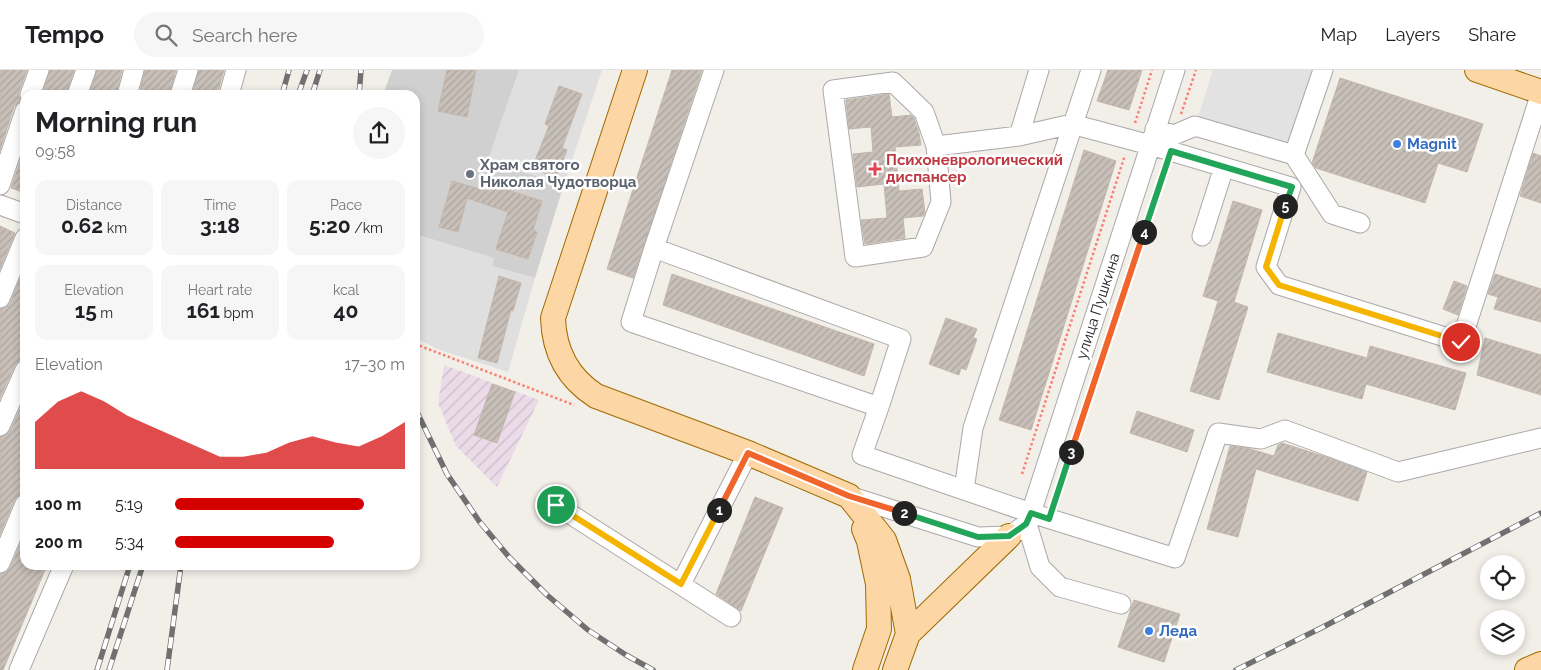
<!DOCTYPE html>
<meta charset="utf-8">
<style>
:root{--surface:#fff;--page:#f6f6f6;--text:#202124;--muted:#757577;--line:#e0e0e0;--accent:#d40000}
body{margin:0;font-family:Raleway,sans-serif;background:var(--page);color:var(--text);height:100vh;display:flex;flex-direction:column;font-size:19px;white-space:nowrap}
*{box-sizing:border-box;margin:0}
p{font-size:16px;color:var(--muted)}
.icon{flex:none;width:28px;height:28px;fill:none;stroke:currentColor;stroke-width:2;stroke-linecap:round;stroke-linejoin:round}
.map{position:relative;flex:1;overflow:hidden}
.details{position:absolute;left:20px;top:20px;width:400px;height:480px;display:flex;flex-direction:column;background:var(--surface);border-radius:15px;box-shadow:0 2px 8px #0003}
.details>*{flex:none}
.tools{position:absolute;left:1480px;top:485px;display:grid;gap:10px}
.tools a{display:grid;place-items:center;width:45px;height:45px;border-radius:50%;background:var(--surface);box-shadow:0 2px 8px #0003;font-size:25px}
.pin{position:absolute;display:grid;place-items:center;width:42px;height:42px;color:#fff;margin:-21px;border:2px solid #fff;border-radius:50%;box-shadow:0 1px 5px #0007}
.km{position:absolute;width:25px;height:25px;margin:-12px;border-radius:50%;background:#222;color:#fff;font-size:14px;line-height:25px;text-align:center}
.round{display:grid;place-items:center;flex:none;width:52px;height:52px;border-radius:26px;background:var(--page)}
.summary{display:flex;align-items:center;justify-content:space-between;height:85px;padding:0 15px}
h1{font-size:28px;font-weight:700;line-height:38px}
.metrics{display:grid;grid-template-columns:repeat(3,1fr);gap:8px;height:85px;padding:5px 15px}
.metrics div{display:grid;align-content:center;border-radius:12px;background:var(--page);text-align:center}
.metrics b{font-size:21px;font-weight:700}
.metrics small{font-size:14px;font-weight:400}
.metrics p{font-size:14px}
.chart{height:140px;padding:10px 15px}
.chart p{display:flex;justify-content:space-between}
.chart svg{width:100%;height:90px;margin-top:5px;fill:var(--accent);opacity:.7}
ul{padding:0 15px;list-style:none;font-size:16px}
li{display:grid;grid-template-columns:80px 60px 1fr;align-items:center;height:38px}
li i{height:12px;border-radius:6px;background:var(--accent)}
header{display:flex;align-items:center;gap:30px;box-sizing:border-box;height:70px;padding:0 25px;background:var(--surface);border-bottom:1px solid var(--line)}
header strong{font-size:24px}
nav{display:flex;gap:28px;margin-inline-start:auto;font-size:18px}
.search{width:350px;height:45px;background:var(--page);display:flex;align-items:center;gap:12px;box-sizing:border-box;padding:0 18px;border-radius:28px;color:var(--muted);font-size:19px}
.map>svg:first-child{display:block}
</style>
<header>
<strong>Tempo</strong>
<div class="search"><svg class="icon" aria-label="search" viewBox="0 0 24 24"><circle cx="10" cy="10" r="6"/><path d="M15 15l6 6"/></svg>Search here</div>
<nav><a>Map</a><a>Layers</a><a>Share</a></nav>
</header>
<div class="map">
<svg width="1541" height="600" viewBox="0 0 1541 600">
<defs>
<pattern id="industrial-furrows" width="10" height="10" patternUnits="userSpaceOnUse" patternTransform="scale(1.25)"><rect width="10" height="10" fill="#ebdbe8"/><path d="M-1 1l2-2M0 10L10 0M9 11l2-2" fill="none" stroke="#c9bcc7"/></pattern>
<pattern id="building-hatch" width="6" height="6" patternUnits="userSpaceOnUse" patternTransform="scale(1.25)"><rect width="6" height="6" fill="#c7bfb8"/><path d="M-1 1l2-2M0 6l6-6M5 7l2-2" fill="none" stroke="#aba49e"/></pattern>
</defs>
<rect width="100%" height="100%" fill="#f2efe9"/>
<!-- residential -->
<path fill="#e0dfdf" d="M519 0H602L564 114 486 93Z
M415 164 494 188 492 196 535 208 508 302 437 279 415 267Z"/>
<!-- industrial -->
<path fill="url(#industrial-furrows)" d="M444 295 539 330 497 417 456 376 438 333Z"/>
<!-- religious -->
<path fill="#d0d0d0" d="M392 0H519L487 92 564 114 535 208 492 196 494 188 415 164V25H383Z"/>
<!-- parking -->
<path fill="#e2e2e2" d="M1213 0H1330L1300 97 1193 63Z"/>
<!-- building -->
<path fill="url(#building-hatch)" stroke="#c4b6ab" d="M0 0H27L19 22V26L21 31 14 37 0 80Z
M50 0H74L66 25H42Z
M97 0H122L116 25H89Z
M145 0H176L169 25H139Z
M199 0H224L217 25H192Z
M447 0H476L467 47 438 41Z
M672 0H702L633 208 607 199Z
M1108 0H1142L1129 40 1097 31Z
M1340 8 1483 54 1467 102 1438 93 1425 133 1316 98 1312 93Z
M559 16 582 24 562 78 567 80 556 108 532 98 549 56 545 54Z
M889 24 892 47 911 45 914 48 919 63 921 75 895 77 899 121 922 119 925 143 923 146 903 148 905 168 865 174 861 150 887 148 884 114 857 117 853 84 873 82 871 57 849 59 846 30Z
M25 76V123L11 118Z
M1084 80 1116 91 1031 360 999 350Z
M1533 83 1541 86V133L1520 126Z
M452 111 487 121 489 114 542 131 533 160 537 162 528 189 496 179 508 142 467 128 458 162 439 157Z
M1233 131 1262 140 1234 232 1248 237 1219 330 1190 321 1218 231 1203 226Z
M0 156 15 163 0 199Z
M25 197V289L19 291 15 295 0 328V239L6 237 10 233Z
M672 204 874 274 864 306 663 235Z
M1495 204 1541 219V252L1494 239 1498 227 1488 224Z
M499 206 521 213 513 241 511 240 497 293 478 288Z
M1454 211 1467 216 1458 245 1443 239Z
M946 248 977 259 973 268 977 269 966 300 961 298 959 305 929 294Z
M1278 263 1367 288 1370 276 1466 303 1455 340 1366 314 1362 329 1267 302Z
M1485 268 1541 285V325L1477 305Z
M492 314 515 322 497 373 474 365Z
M25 328V423L19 425 15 429 0 464V367L6 365 10 361Z
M1137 341 1194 360 1187 382 1130 363Z
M1282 373 1326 387 1367 402 1358 431 1256 399 1238 467 1207 459 1230 376 1247 378 1274 386 1278 375Z
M755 427 783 438 741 541 716 524Z
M25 463V495H47L3 600H0V504L6 502 10 498Z
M1134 530 1180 544 1164 592 1118 577Z"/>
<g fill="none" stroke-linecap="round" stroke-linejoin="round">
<!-- minor casing -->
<g stroke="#a9a9a9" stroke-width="21">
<path id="minor" d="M714 0 654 178 901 269 879 337
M893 12 924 42 936 76 941 132 923 177 855 187 833 20Z
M30 25 39 0
M77 25 86 0
M127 25 134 0
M180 25 188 0
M229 25 236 0
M1155 59 1174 65 1195 56 1294 85 1332 144 1360 153
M1019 66 1039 0
M936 76 1019 66 1072 54 1150 75 1291 117 1266 197 1279 215 1461 272 1541 23
M1294 85 1323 0
M0 115 25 41
M0 135 25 144
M1202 166 1224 97
M654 178 631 252 879 337 862 385 1031 443 1175 488 1218 363 1261 369 1285 360 1398 402 1541 368
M0 228 25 168
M0 356 25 300
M964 420 973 358 1091 0
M849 426 978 467 1009 466 1027 454 1031 443 1175 0
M556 435 731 547
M1027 454 1040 497 1060 517 1121 534
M0 493 25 434
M681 514 748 383
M19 600 64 495"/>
</g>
<!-- major casing -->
<g stroke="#a06b00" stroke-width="26">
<path id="major" d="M635 0 553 248C554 282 568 308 596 326L748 383 849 426 884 470 898 509 908 564
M1477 0 1541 22
M864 459 869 471 878 514 879 559 865 600
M895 600 908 564 1009 466
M1527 600 1541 594"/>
</g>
<!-- path -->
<path stroke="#fa8072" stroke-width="2.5" stroke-dasharray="2.5 2.5" stroke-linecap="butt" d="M1181 44 1196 0
M1135 53 1152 0
M415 274 574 335
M1022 404 1125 85
M1054 433 1166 97"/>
<!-- minor -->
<use href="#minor" stroke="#fff" stroke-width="19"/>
<!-- major -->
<use href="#major" stroke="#fcd6a4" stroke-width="24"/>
<!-- rail casing -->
<g stroke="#707070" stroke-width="5.5">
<path id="rail" d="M282 25 289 0
M298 25 307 0
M312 25 320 0
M359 25 361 0
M415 338 447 404 479 451 509 487 547 525 588 560 626 585 653 600
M97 600 130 495
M109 600 143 495
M167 600 181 495
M1236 600 1323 557 1541 443"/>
</g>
<!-- rail -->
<use href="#rail" stroke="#fff" stroke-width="4" stroke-dasharray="11" stroke-linecap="butt"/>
</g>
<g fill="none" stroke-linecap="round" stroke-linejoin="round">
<!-- split-1 casing -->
<g stroke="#fff" stroke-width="10">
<path id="split-1" d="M556 435 681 514 719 440"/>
</g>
<!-- split-2 casing -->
<g stroke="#fff" stroke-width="10">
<path id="split-2" d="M719 440 748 383 849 426 904 443"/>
</g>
<!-- split-3 casing -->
<g stroke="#fff" stroke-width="10">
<path id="split-3" d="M904 443 978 467 1009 466 1026 454 1031 443 1049 449 1071 382"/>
</g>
<!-- split-4 casing -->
<g stroke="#fff" stroke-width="10">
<path id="split-4" d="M1071 382 1144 162"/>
</g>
<!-- split-5 casing -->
<g stroke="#fff" stroke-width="10">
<path id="split-5" d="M1144 162 1171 81 1292 117 1285 136"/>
</g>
<!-- split-6 casing -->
<g stroke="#fff" stroke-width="10">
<path id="split-6" d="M1285 136 1266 197 1279 215 1461 272"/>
</g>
<!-- split-1 -->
<use href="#split-1" stroke="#f5b400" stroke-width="6"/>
<!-- split-2 -->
<use href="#split-2" stroke="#f0652b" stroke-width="6"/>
<!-- split-3 -->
<use href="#split-3" stroke="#22a559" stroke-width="6"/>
<!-- split-4 -->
<use href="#split-4" stroke="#f0652b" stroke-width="6"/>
<!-- split-5 -->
<use href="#split-5" stroke="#22a559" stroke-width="6"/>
<!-- split-6 -->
<use href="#split-6" stroke="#f5b400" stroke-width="6"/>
</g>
<!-- markers -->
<g fill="#3f7fe0" stroke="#fff" stroke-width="2">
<circle cx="1397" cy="74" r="5"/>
<circle cx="1149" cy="561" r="5"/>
</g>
<path fill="#e0444e" stroke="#fff" stroke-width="2" d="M872.5 91.5h5v5h5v5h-5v5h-5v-5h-5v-5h5z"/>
<circle fill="#6b7280" stroke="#fff" stroke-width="2" cx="470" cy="104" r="5"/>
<g text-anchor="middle" stroke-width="5" stroke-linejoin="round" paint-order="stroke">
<!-- shop labels -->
<g font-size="15" font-weight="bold" fill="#366cbe" stroke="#fff" text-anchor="start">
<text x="1407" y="79">Magnit</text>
<text x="1159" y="566">Леда</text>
</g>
<!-- health labels -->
<g font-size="15" font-weight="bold" fill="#be3a42" stroke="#fff" text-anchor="start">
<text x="886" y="95">Психоневрологический<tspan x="886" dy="17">диспансер</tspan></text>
</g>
<!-- worship labels -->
<g font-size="15" font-weight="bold" fill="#5b616d" stroke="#fff" text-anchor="start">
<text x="480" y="100">Храм святого<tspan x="480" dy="17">Николая Чудотворца</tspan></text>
</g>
<!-- street labels -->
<g font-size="15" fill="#222" stroke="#fff">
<text transform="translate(1098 236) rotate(-72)" y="5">улица Пушкина</text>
</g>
</g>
</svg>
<div class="tools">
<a><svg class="icon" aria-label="locate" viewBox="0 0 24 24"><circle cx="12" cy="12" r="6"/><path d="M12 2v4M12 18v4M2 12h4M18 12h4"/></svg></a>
<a><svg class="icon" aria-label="layers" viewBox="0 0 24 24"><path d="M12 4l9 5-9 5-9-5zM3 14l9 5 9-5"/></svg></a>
</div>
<div class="pin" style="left:556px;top:435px;background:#1e9e55"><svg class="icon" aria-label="arrive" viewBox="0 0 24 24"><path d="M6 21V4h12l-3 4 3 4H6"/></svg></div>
<div class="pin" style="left:1461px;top:272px;background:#d93025"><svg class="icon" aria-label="check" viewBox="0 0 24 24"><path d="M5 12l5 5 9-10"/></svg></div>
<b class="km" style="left:719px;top:440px">1</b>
<b class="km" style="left:904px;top:443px">2</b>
<b class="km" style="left:1071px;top:382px">3</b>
<b class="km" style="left:1144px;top:162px">4</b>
<b class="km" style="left:1285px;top:136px">5</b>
<section class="details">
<div class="summary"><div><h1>Morning run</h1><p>09:58</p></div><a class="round"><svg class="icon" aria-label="share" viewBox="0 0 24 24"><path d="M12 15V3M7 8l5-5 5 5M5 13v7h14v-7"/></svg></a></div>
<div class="metrics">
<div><p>Distance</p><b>0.62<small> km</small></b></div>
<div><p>Time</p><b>3:18</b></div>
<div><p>Pace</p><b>5:20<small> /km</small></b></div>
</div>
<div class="metrics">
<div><p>Elevation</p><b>15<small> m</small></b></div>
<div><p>Heart rate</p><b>161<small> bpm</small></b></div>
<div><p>kcal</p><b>40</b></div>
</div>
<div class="chart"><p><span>Elevation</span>17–30 m</p>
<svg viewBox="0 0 160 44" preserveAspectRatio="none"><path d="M0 44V21L10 11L20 6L30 11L40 18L50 23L60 28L70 33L80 38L90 38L100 36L110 31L120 28L130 31L140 33L150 28L160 21V44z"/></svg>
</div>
<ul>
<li><b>100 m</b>5:19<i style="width:82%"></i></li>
<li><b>200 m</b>5:34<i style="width:69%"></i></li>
</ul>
</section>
</div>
